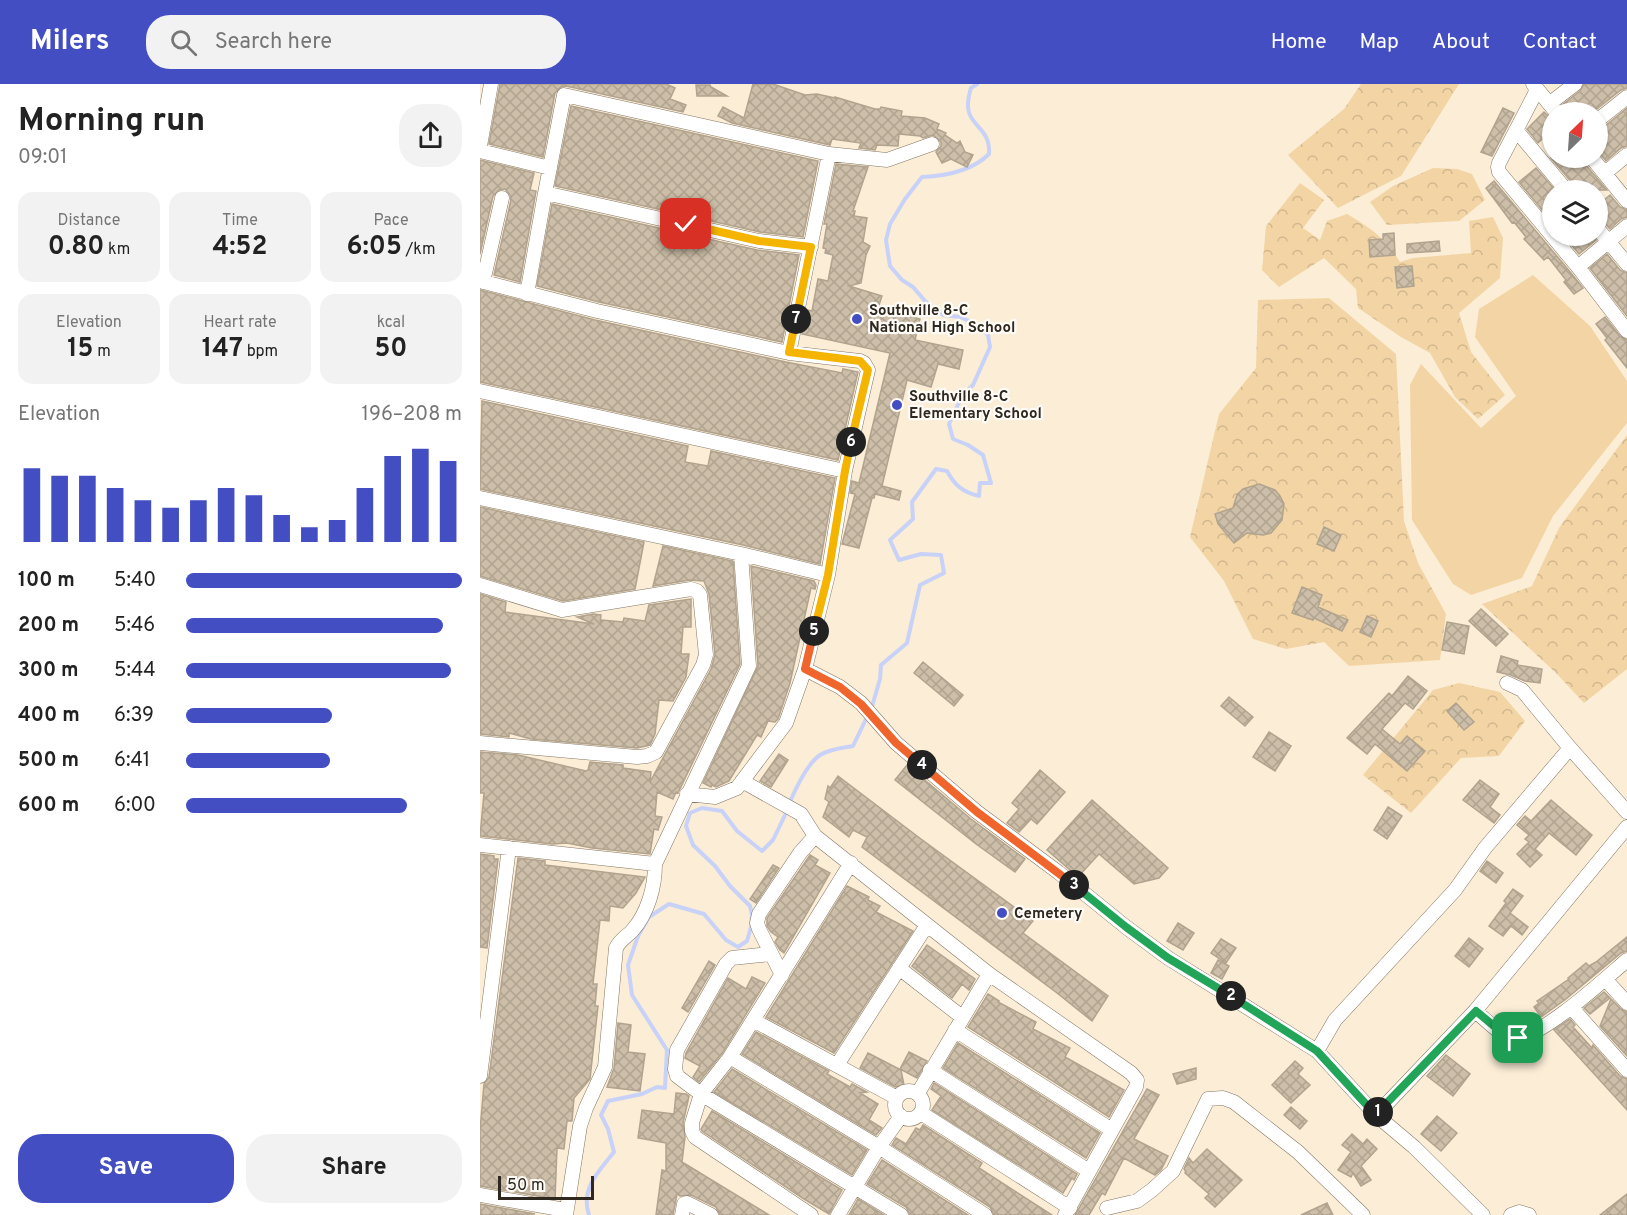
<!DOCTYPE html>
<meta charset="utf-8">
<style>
:root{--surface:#fff;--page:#f2f2f2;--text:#222;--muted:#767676;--accent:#434ec3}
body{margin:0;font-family:Overpass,sans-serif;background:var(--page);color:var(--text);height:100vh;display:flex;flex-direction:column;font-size:22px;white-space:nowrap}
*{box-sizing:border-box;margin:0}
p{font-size:20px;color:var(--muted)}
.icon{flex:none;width:33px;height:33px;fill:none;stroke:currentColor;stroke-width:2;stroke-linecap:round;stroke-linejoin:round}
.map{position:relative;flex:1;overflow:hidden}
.sheet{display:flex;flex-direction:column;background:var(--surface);width:480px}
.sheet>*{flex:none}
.needle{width:39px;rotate:25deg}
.controls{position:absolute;left:1062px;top:18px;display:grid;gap:12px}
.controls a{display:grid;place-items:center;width:66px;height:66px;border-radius:50%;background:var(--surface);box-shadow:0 2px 4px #0004;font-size:30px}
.scale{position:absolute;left:18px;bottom:15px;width:96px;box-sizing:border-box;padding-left:6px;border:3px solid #2e2820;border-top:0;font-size:16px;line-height:21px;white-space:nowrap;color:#2e2820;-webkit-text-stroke:4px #fffcf7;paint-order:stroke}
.pin{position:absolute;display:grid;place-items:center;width:51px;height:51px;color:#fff;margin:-26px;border-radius:12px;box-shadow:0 3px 9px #0006}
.km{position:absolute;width:30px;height:30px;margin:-15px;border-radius:50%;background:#222;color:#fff;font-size:16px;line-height:30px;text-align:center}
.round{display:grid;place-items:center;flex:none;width:63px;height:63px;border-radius:24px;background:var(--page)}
.overview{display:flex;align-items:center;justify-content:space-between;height:102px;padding:0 18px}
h1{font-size:33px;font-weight:700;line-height:45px}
.figures{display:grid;grid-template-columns:repeat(3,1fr);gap:9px;height:102px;padding:6px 18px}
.figures div{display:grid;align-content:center;border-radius:15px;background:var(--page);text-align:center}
.figures b{font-size:26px;font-weight:700}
.figures small{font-size:16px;font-weight:400}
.figures p{font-size:16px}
.chart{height:168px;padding:12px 18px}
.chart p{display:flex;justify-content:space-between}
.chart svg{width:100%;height:108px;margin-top:6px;stroke:var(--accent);stroke-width:6}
.button{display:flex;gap:12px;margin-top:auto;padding:12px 18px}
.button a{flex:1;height:69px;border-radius:24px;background:var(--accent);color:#fff;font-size:24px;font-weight:700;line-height:69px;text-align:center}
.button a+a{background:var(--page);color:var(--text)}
ul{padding:0 18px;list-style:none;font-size:20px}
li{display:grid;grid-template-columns:96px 72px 1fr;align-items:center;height:45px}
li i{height:15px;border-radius:8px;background:var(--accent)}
header{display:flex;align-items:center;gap:36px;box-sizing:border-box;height:84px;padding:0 30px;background:var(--accent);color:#fff}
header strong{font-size:28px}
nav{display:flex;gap:33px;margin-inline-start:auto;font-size:21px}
.search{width:420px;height:54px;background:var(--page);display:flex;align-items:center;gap:15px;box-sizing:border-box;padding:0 21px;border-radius:24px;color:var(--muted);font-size:22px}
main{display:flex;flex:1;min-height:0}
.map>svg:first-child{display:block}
</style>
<header>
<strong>Milers</strong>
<div class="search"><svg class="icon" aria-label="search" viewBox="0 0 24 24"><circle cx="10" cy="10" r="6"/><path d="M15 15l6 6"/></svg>Search here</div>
<nav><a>Home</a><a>Map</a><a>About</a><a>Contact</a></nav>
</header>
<main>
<section class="sheet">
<div class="overview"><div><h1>Morning run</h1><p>09:01</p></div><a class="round"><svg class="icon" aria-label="share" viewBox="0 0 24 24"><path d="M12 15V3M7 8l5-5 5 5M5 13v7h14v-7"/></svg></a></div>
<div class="figures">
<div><p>Distance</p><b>0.80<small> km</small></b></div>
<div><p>Time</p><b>4:52</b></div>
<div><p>Pace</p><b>6:05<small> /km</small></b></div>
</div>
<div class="figures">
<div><p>Elevation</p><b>15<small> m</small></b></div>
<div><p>Heart rate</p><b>147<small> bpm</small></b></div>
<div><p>kcal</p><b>50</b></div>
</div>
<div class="chart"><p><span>Elevation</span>196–208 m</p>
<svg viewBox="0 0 160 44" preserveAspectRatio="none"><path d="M5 44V14M15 44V17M25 44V17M35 44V22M45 44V27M55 44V30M65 44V27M75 44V22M85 44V25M95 44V33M105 44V38M115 44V35M125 44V22M135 44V9M145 44V6M155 44V11"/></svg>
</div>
<ul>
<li><b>100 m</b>5:40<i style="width:100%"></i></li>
<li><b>200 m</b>5:46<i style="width:93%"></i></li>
<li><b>300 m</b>5:44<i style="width:96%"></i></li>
<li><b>400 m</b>6:39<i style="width:53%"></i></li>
<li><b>500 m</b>6:41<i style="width:52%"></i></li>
<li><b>600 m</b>6:00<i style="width:80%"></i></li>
</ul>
<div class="button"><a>Save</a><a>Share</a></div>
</section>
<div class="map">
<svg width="1147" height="1131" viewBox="0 0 1147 1131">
<defs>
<pattern id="forest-crowns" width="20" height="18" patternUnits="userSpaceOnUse" patternTransform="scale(1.5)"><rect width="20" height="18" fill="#f3d5a5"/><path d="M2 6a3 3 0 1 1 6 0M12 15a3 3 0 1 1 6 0" fill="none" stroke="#d1b78e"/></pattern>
<pattern id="building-cross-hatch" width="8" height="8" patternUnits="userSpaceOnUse" patternTransform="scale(1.5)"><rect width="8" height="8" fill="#ccbea8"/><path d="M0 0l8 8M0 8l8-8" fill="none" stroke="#b0a390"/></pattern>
</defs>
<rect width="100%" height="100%" fill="#fbedd6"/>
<!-- grass -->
<path fill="#f3d5a5" d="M1053 191 1110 242 1147 297V339L1073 432 1042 494 991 511 973 500 932 436 930 301 941 280 1001 344 1036 312 995 253 999 225Z"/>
<!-- forest -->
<path fill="url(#forest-crowns)" d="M881 0H979L921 92 858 124 808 71 864 25Z
M953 84 977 85 992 90 1005 116 979 137 907 141 890 118 913 102Z
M820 99 844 116 823 144 840 156 847 137 867 130C891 144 905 154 920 178L933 174 991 169 989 137 1013 133 1023 154 1020 194 979 229 991 268 1025 311 998 335 975 313 950 269 921 253 878 224 876 205 844 174 799 203 782 186 786 142Z
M849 214 916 270 924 437 938 479 966 530 960 576 869 582 844 558 806 565 773 555 744 497 710 453 739 330 776 284 778 216Z
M1147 351V585L1104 619 1076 589 1002 520 1052 502 1079 444Z
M979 599 1020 608 1045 637 1019 672 981 674 931 729 883 691 953 606Z"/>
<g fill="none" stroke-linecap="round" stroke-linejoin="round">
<!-- stream -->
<path stroke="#c8d2f8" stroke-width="4" d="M391 626 400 595 401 581 427 559 440 501 464 489 461 471 441 470 419 476 410 456 433 435 432 418 456 385 467 387C475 402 483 408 499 412L500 399H511L503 371 488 361 473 355 469 340 482 312 493 301 510 263 508 251 498 241 480 233 463 231 445 217 433 203 422 196 410 182 406 156 410 140 425 115 442 93C465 92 492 87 509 70 511 37 478 45 491 4L497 0
M309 720C315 706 328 679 340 671 350 665 362 664 373 662L387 633
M109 1131C100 1105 119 1087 134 1068L128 1045 121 1031 128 1017 162 1010 177 1003 185 1004 187 966 152 911 148 881 158 852 169 833 189 820 224 830 246 856 258 863 267 857 271 843 272 831 270 822 250 802 235 782 213 761 206 742 210 729 222 724 242 727 257 747 282 767 293 756 307 727"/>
</g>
<!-- building -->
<path fill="url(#building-cross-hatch)" stroke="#b1a38e" stroke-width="1.5" d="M20 0H186L195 4 190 15 206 21 203 28 86 2 81 3 75 9 63 73 9 60Z
M273 0H293L325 11 337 10 355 14V13L395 25H400L401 23 422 27 421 32 445 34 459 40 457 45 466 49 465 51 477 59 480 57 485 68 493 71 487 83 471 75 462 79 456 68 461 62V58L453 51 443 54 440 52 419 50 418 62 397 61 395 66 379 64 381 59 352 55 350 61 252 39 238 32 243 23 264 34Z
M1104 0H1147V4L1141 6 1113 28H1085L1082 21 1100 7Z
M216 1H230L231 3 247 12H217Z
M91 22 338 77 323 153 280 148 75 102Z
M1023 24 1034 29 1012 72 1001 68Z
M1147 24V62L1141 64 1126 77 1118 67V45L1124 43Z
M1064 28 1072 36V46L1058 59 1047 45Z
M1071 74H1103L1105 80 1127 106H1095L1093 100Z
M0 76 54 89 50 106 56 107 40 198 14 191 31 116 30 111 25 105 19 106 13 112 0 170Z
M356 80 388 83 373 127H375L374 132 387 134 383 158 390 162 386 171 381 199 369 202 402 212 398 224 440 235 435 256 483 266 479 285 458 280 451 303 427 296 402 402 421 407 419 416 395 410 394 414H392L379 464 362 460 375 410 370 409 372 397 379 399 410 269 322 250 327 226 332 227 338 195 348 197 353 171 345 169 346 165 343 164 347 140H344Z
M1056 84 1075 106H1072V138L1039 98Z
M1014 97 1091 189 1103 204 1094 210 1084 198 1086 196 1068 173 1064 176 1044 155 1046 153 1034 138 1032 139 1006 104Z
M1130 111 1140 123 1147 126V133L1141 135 1130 145 1125 139 1118 136V121Z
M72 120 277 166 319 171 302 258 119 218 57 202Z
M914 149 915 171 890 173 889 156 903 155V150Z
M1084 152H1112L1116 156 1099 170Z
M959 157 960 167 927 169V160Z
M1127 170 1140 186 1147 189V232L1110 184Z
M932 182 934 202 917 204 915 183Z
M0 206 115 236 306 278 362 289 363 285 378 288 358 376 0 298Z
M1125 233 1140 252 1147 256V284L1125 256 1127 254 1116 240Z
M2 317 208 362 205 378 228 382 231 367 355 394 340 480 263 461 0 405Z
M779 400 795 406 800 412 804 420 802 436 791 449 783 451 767 449 754 459 738 440 735 430 753 424 757 411 763 405Z
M0 423 164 458 155 505 83 517 0 492Z
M844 443 861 451 854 467 837 460Z
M183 462 253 477 260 580 198 709 196 708 193 715 177 708 175 732 182 733 178 746 174 745 170 770 112 764 87 759 72 760 0 752 4 709H0V668L38 671 106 687 108 686 110 678 143 681V684L171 688 170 698 231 585 235 571 229 510 224 497 210 496 173 502Z
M271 482 334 497 336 501 335 505 331 504 310 599 298 635 295 638 288 637 281 653 277 651 249 697 236 703 232 701 231 703 223 699 278 582Z
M822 503 842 511 838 523 868 536 862 547 834 534 833 536 812 529Z
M0 510 26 518 25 528 114 540 97 533 113 530 121 531 120 540 122 536 143 538 144 534 165 537 169 521 211 515V543H203L201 570H209L206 593 193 617 179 616 175 650 170 661 157 664 51 655 29 649V653L0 650Z
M1001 525 1028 550 1016 562 989 537Z
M887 532 898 537 891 553 880 548Z
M967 538 989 542 984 570 962 566Z
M1021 572 1038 577 1037 581 1062 585 1060 599 1045 597 1031 591 1017 588Z
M443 578 483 611 474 622 434 589Z
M928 592 947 607 933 625 925 619 902 645 920 660 927 652 945 667 927 687 895 660 887 670 867 654 909 609 912 612Z
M749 613 773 633 765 642 741 622Z
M976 619 994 638 984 646 967 627Z
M789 648 811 662 795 687 773 673Z
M299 670 308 676 291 703 280 697Z
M427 681 491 735 545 775 535 788 496 760 415 696Z
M560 686 585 708 557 740 551 735 539 748 527 739 539 725 532 719Z
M358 692 441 755 553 837 543 849 628 912 612 937 577 909 382 763 387 753 373 746 369 753 343 733 349 718 345 715 348 702 350 704Z
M1000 696 1019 710 1010 723 1020 731 1014 739 983 716Z
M612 716 688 784 679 794 654 800 619 770 598 793 567 766Z
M1071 716 1112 751 1096 771 1069 749 1055 765 1062 771 1050 783 1037 770 1049 758 1045 755 1049 751 1037 741 1045 732 1051 737Z
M908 723 922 732 907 755 894 746Z
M0 770 14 772V775H18L7 864 0 863Z
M330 771 338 776 335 781 350 789 304 869 300 866 295 858 298 853 291 848 287 842V834Z
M38 774 65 777V781L165 793 156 809 143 824 130 822 129 837 120 836 113 900H117L115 922H118L110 995 94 1014 92 1037H87L84 1065 77 1064 75 1115 0 1102V1046L4 1000 9 993Z
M1007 777 1023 789 1016 799 1000 787Z
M293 781 299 784 276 819 270 815Z
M367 802 389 813 388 816 400 822 396 828 433 847 354 969 286 933Z
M1033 805 1043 812 1030 829 1048 843 1042 851 1031 842 1023 852 1009 842 1026 819 1024 817Z
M698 839 714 849 703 866 687 857Z
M1147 853V867L1141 869 1086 915 1061 933 1054 923 1059 919 1057 917 1089 895 1088 894 1106 879 1109 882 1116 878Z
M989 854 1003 865 989 883 975 872Z
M741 855 756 864 746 879 731 869Z
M447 861 495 895 489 906 482 900 472 914 432 882Z
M738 876 749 882 742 895 731 889Z
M229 877 235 881 208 928 202 924Z
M272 893 285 899 243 968 219 998 213 993 220 982 205 974 206 969 248 894 266 905Z
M1124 908 1130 914 1110 930 1104 924Z
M508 910 519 917 518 918 556 938 553 945 590 964 585 973 644 1006 629 1033 488 943Z
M1131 915 1141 925 1147 928V972L1120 942Z
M1090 935 1095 941 1093 943 1112 964 1113 961 1140 992 1147 995V1026L1074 946Z
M138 939 151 941 148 968 165 970 160 1007 127 1003 134 984Z
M276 948 349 987 347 990 370 1003 372 1000 387 1008 380 1009 398 1020 389 1036 402 1044 396 1051 262 970Z
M478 959 620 1049 606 1074 463 984Z
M429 968 447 977 437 994 420 985Z
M388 969 421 986 424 1001 415 1003 380 984Z
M966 971 990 990 973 1012 947 992Z
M815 977 823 984 818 990 830 1001 811 1019 792 1001Z
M716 984V995L697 1000 693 990Z
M252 985 387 1066 372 1091 234 1008Z
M454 999 597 1090 594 1096 592 1094 583 1109 452 1026 461 1012 451 1005Z
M667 1005 679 1011 654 1055 688 1072 681 1086 675 1091 644 1074 625 1111 622 1109 609 1131H595Z
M196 1009 206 1010 209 1012 203 1039 205 1053 202 1078 289 1131H240L236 1123 211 1111 200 1112 197 1110 193 1131H176L182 1086 186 1087V1059L158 1054 162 1026 194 1030Z
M811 1023 827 1037 820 1045 804 1031Z
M232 1027 362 1106 349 1130 324 1115 222 1047 221 1045Z
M957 1032 977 1049 961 1067 941 1050Z
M443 1041 502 1079 499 1084 572 1131H514L510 1123 412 1061 416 1054 426 1060 436 1044 440 1046Z
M872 1050 883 1060 887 1055 897 1065 881 1082 891 1096 881 1102 873 1089 871 1093 858 1086 871 1068 862 1061Z
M727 1065 762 1096 735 1123 725 1114 729 1110 705 1089 706 1088 704 1085 709 1074 713 1079Z
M402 1076 488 1131H430L426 1123 387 1100Z
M1147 1110V1131H1120Z
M378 1115 404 1131H369Z
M847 1119 853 1131H821Z
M0 1120 55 1130 0 1131Z"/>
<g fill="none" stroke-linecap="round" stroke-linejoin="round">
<!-- street casing -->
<g stroke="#847763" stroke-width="15">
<path id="street" d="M1053 0 1076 28
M1057 6 1019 79 1018 83 1019 88 1098 183 1147 247
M1069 20 1095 0
M1118 36 1147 13
M1036 46 1086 106
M0 62 11 0
M0 67 70 84
M1112 74 1147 117
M1125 89 1147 71
M1118 145 1147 180
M331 163 279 157 65 109 84 11 349 70 407 76 452 60
M1098 183 1147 142
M0 197 117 227 309 269 380 277 384 279 388 286 365 387 348 491 325 585 306 639 257 704 235 713 207 710
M3 198 22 114
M47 210 65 109
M309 269 349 70
M0 307 365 387
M0 414 261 470 348 491
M0 501 82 526 211 505 217 507 220 511 226 571 223 581 176 668 167 672 157 673 0 659
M325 585 360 603 381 619 416 659 497 728 578 788 646 843 688 874 837 967 896 1031 934 1063 1003 1131
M1027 599 1042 606 1090 664 1147 728
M262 697 321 730 335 752 509 890 651 989 657 996 656 1003 585 1131
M0 761 175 780
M290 870 252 874 246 880 197 966 195 985 197 992 221 1010 421 1131
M419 884 482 933
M302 891 279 845 277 839 279 830 320 769 335 752
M1125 895 1147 919
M1091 923 1147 986
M995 927C1003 933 1024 954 1032 955 1059 956 1126 894 1147 876
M273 936 417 1014
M475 946 632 1046
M837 967 855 936 975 806 1005 764 1090 664
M250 973 399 1063 505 1131
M357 981 447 841
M450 986 609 1087
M0 992 29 764
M415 1021a14 14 0 1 1 28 0a14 14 0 1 1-28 0Z
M438 1009 509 890
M441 1029 590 1124
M896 1031 995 927 1147 743
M0 1111 85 1126
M627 1124 657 1117 672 1106 693 1087 728 1015 743 1014 754 1018 818 1068 883 1131
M86 1131 100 1042 106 1024 125 983 136 864C140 856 146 853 152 847 168 829 175 803 175 780L269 582 261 470
M202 1131 204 1120 207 1119 231 1131
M331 1131 215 1053 212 1047V1039L221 1010 250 973 371 779
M358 1131 399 1063 421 1032
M1031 1131 1039 1128 1049 1131"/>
</g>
<!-- street -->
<use href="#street" stroke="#fff" stroke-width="14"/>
</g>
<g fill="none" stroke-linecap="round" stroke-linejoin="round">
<!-- split-1 casing -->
<g stroke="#fff" stroke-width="12">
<path id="split-1" d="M898 1028 996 927 1027 953 1038 954"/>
</g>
<!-- split-2 casing -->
<g stroke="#fff" stroke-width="12">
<path id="split-2" d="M751 912 837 967 896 1031 898 1028"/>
</g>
<!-- split-3 casing -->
<g stroke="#fff" stroke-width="12">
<path id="split-3" d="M594 801 646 843 688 874 751 912"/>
</g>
<!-- split-4 casing -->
<g stroke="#fff" stroke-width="12">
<path id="split-4" d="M442 681 497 728 594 801"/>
</g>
<!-- split-5 casing -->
<g stroke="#fff" stroke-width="12">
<path id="split-5" d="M334 547 325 585 360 603 381 620 416 659 442 681"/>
</g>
<!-- split-6 casing -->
<g stroke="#fff" stroke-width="12">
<path id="split-6" d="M334 547 348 491 365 387 371 358"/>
</g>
<!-- split-7 casing -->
<g stroke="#fff" stroke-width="12">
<path id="split-7" d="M316 235 309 268 380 277 388 286 371 358"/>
</g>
<!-- split-8 casing -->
<g stroke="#fff" stroke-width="12">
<path id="split-8" d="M206 140 279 157 331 163 316 235"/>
</g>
<!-- split-1 -->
<use href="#split-1" stroke="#22a559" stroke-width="8"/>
<!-- split-2 -->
<use href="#split-2" stroke="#22a559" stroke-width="8"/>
<!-- split-3 -->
<use href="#split-3" stroke="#22a559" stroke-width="8"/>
<!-- split-4 -->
<use href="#split-4" stroke="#f0652b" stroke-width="8"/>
<!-- split-5 -->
<use href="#split-5" stroke="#f0652b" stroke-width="8"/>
<!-- split-6 -->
<use href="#split-6" stroke="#f5b400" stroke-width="8"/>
<!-- split-7 -->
<use href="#split-7" stroke="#f5b400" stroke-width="8"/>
<!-- split-8 -->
<use href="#split-8" stroke="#f5b400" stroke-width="8"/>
</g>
<!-- markers -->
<g fill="#434ec3" stroke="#fffcf7" stroke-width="2">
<circle cx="377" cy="235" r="6"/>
<circle cx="417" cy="321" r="6"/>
<circle cx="522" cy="829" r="6"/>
</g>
<g text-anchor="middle" stroke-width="4.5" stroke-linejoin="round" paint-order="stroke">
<!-- poi labels -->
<g font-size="15" font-weight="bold" fill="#2e2820" stroke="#fffcf7" text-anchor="start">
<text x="389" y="231">Southville 8-C<tspan x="389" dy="17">National High School</tspan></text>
<text x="429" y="317">Southville 8-C<tspan x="429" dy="17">Elementary School</tspan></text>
<text x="534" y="834">Cemetery</text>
</g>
</g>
</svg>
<div class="controls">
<a><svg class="needle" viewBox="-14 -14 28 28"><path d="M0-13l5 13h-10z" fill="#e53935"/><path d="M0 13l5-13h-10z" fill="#767676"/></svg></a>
<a><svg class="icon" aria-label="layers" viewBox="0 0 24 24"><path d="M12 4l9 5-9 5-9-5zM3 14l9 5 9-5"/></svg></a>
</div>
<div class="scale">50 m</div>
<div class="pin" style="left:1038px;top:954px;background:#1e9e55"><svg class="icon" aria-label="arrive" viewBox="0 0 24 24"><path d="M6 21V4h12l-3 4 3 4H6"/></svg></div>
<div class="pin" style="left:206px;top:140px;background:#d93025"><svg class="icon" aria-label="check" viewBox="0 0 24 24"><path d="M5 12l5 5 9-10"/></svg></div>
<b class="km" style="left:898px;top:1028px">1</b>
<b class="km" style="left:751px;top:912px">2</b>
<b class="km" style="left:594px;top:801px">3</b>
<b class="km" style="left:442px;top:681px">4</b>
<b class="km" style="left:334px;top:547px">5</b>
<b class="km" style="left:371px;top:358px">6</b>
<b class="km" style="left:316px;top:235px">7</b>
</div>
</main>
